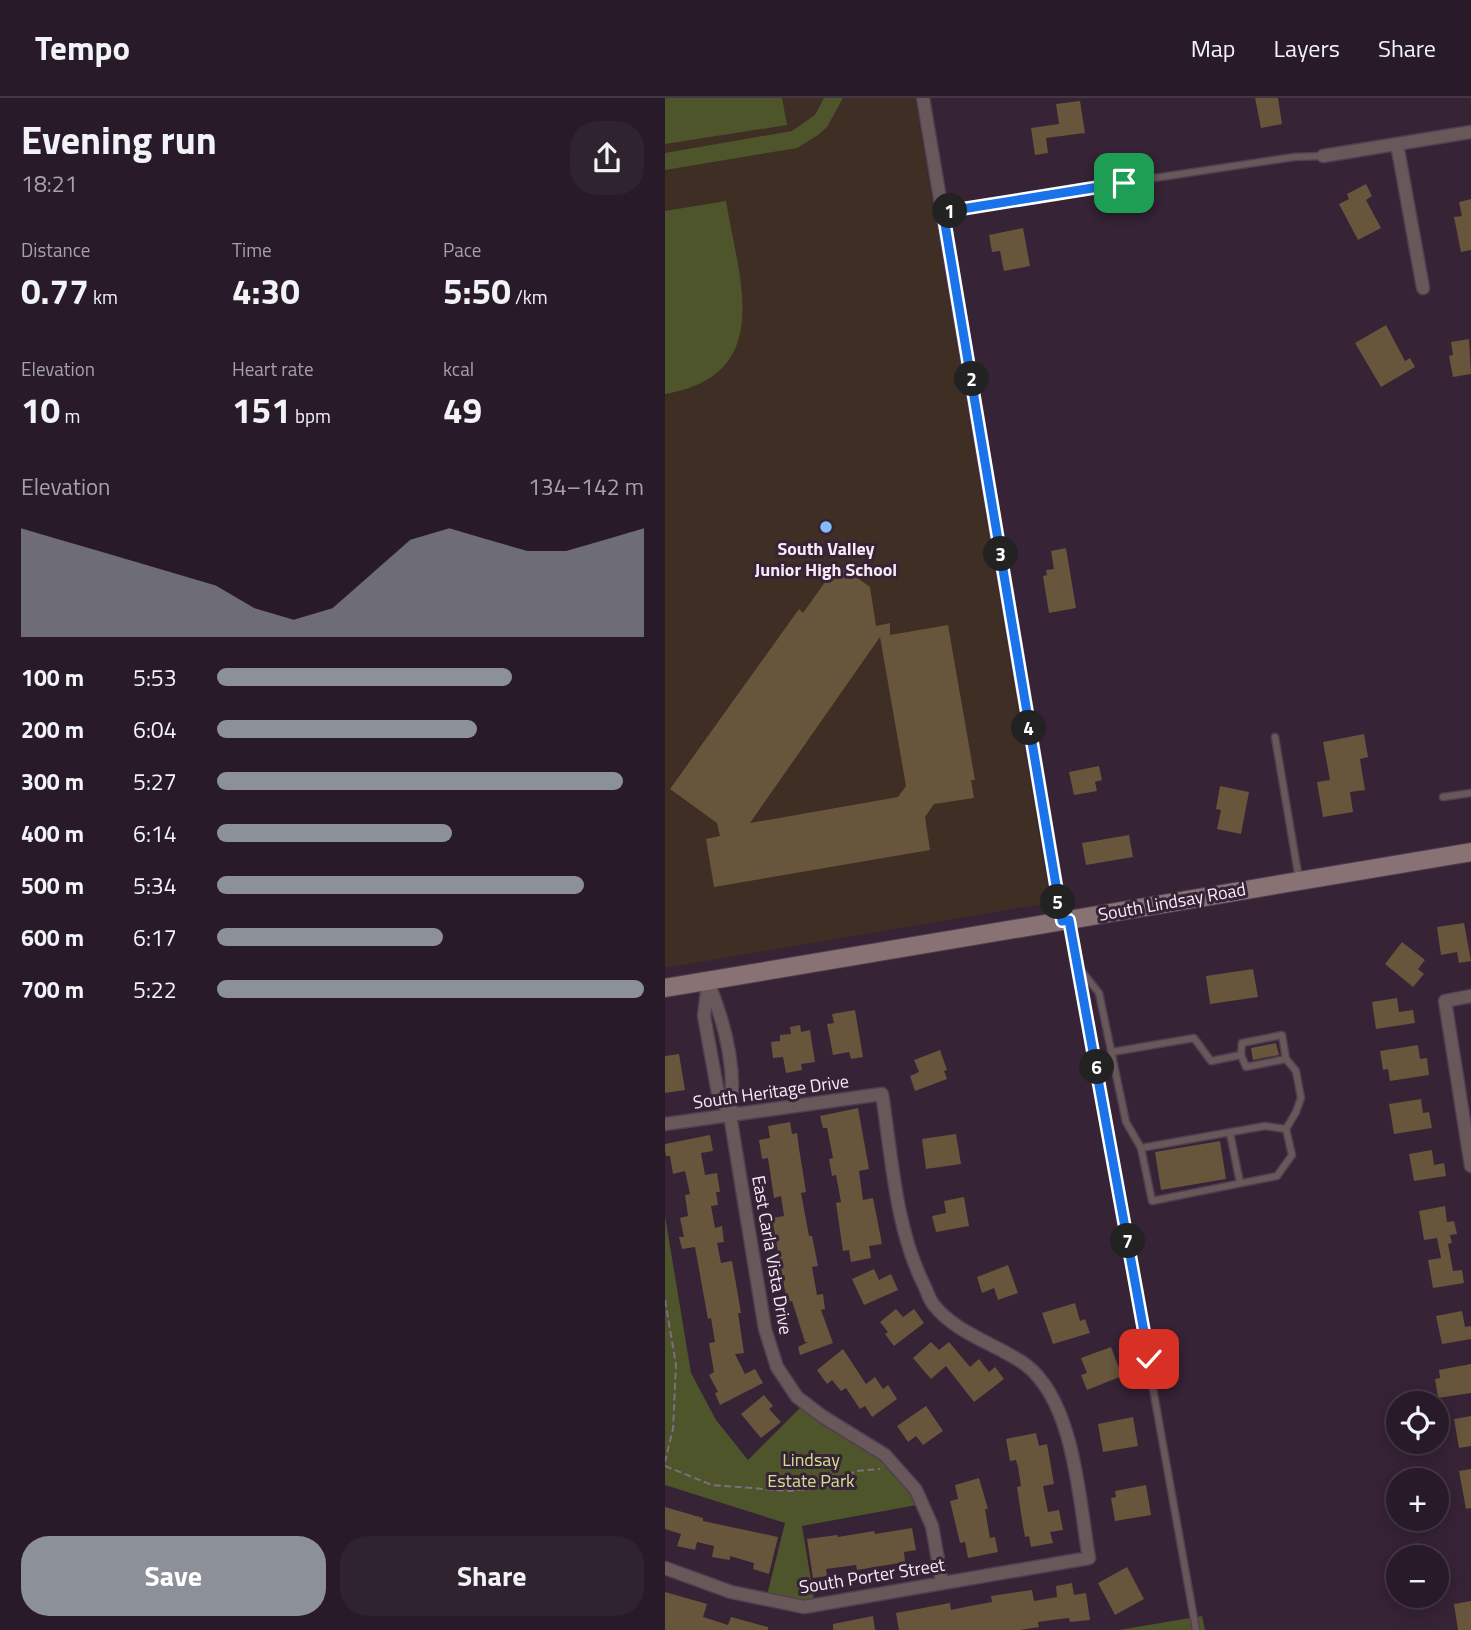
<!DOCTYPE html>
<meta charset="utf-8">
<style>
:root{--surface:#281a28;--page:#302330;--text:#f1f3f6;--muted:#a5a1a8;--line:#443845;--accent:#8c9099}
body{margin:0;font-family:"Titillium Web",sans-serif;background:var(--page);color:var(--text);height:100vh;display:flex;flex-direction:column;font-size:26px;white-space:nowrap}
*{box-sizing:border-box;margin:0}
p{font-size:23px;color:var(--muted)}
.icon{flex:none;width:38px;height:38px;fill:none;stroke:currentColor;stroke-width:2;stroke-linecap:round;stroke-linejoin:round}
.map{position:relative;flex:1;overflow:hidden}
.panel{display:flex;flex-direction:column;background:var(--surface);width:665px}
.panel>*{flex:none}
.buttons{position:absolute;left:721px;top:1293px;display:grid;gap:14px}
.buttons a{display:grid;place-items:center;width:63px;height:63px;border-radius:50%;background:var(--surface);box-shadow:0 4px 18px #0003,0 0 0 2px var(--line);font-size:35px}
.pin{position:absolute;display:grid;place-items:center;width:60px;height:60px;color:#fff;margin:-30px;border-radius:14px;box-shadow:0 4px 10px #0006}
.km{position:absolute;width:35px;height:35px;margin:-18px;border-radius:50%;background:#222;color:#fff;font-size:19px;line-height:35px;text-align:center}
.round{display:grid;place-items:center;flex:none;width:74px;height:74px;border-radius:28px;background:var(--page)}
.summary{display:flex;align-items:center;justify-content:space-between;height:119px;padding:0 21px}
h1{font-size:38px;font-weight:700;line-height:52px}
.metrics{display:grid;grid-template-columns:repeat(3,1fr);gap:10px;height:119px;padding:7px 21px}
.metrics div{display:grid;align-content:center}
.metrics b{font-size:35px;font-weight:700}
.metrics small{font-size:19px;font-weight:400}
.metrics p{font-size:19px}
.chart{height:196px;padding:14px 21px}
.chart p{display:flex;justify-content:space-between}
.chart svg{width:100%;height:126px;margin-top:7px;fill:var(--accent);opacity:.7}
.primary-button{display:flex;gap:14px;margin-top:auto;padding:14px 21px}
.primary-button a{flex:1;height:80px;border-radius:28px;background:var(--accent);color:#fff;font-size:28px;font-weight:700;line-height:80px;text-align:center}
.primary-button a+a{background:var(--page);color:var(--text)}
ul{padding:0 21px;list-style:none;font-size:23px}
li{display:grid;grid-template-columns:112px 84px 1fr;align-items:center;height:52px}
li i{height:18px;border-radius:9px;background:var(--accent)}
header{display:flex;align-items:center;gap:42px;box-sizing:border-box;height:98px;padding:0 35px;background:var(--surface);border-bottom:2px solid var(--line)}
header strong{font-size:33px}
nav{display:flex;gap:38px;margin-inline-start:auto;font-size:24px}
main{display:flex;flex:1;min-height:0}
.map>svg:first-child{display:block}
</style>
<header>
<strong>Tempo</strong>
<nav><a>Map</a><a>Layers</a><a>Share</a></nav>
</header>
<main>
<section class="panel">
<div class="summary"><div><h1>Evening run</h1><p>18:21</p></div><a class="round"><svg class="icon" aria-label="share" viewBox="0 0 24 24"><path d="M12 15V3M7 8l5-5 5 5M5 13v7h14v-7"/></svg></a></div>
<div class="metrics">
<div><p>Distance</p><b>0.77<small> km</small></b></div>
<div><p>Time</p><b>4:30</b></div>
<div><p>Pace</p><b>5:50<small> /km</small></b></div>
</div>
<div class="metrics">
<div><p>Elevation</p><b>10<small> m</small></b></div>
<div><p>Heart rate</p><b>151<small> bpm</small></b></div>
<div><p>kcal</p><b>49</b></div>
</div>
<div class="chart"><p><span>Elevation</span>134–142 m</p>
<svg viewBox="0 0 160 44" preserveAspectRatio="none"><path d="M0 44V6L10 10L20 14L30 18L40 22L50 26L60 34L70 38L80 34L90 22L100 10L110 6L120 10L130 14L140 14L150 10L160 6V44z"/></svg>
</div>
<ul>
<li><b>100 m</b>5:53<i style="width:69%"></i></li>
<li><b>200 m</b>6:04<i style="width:61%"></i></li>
<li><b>300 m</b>5:27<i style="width:95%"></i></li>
<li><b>400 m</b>6:14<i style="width:55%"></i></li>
<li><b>500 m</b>5:34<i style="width:86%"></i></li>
<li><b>600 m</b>6:17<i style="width:53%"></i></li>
<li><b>700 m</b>5:22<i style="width:100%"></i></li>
</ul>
<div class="primary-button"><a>Save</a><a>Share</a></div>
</section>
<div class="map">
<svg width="806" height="1532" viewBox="0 0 806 1532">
<rect width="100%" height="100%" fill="#362336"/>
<!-- education -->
<path fill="#3e2e23" d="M0 0H250L383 791 382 797 376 806 0 870Z"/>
<!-- green -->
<path fill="#4f552b" d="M0 0H117L122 27 0 46Z
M159 0H178L162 29 153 37 132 50 0 72V55L127 33 150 17Z
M61 103C74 182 111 277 0 296V113Z
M0 1118 26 1275 51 1322 83 1362 140 1305 220 1357 257 1406 137 1428 150 1507 101 1501 120 1425 0 1387Z
M537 1518 540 1532H454Z"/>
<!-- building -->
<path fill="#67553c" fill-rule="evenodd" d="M590 0H613L617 26 596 30Z
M415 3 420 35 381 40 383 55 370 57 366 30 394 26 391 6Z
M701 86 707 98 701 102 716 130 693 142 674 106 684 101 682 96Z
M806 101V152L796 154 789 119 797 118 794 104Z
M358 130 365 168 339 173 335 153 327 154 324 137Z
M721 227 740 263 745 260 750 269 716 289 690 245Z
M804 241 806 276 788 279 784 258 788 257 786 244Z
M401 450 411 510 384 515 378 478 382 477 381 472 389 471 386 453Z
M173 466 205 489 211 528 225 525V537L283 527 310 682H306L309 700 269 706 260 719 265 752 49 789 41 741 55 738 52 725 5 691 134 511 138 515ZM215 539 241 688 233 699 85 725Z
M699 636 703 659 695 661 700 692 685 694 688 714 658 719 652 684 665 682 658 644Z
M434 668 437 682 430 684 432 693 409 697 404 674Z
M555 688 584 694 576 736 552 731 556 712 551 711Z
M464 737 468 759 421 767 417 745Z
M799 825 806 863 794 865 792 854 776 857 772 829Z
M737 844 760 862 753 871 759 876 748 889 720 866Z
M588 871 593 899 545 906 541 878Z
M732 900 734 914 748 912 750 925 711 931 707 904Z
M190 912 198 959 186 961 184 954 168 957 162 926 169 925 167 916Z
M135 927 136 934 145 932 150 964 136 966 137 972 121 975 118 959 108 960 106 944 115 943V937L126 936 125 929Z
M611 945 614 957 588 962 586 950Z
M753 947 755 961 762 960 764 977 725 983 723 971 718 972 715 953Z
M275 952 282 972 279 973 282 981 250 993 245 978 254 974 249 962Z
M14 956 20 992 0 995V958Z
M756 1001 758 1015 764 1014 767 1030 729 1036 724 1006Z
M193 1010 204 1071 194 1073 198 1102 208 1100 217 1146 204 1148 206 1160 186 1164 184 1152 178 1153 171 1105 176 1104 171 1077 167 1078 164 1061 168 1060 162 1030H158L155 1018Z
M125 1024 127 1036 132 1035 134 1050 141 1094 136 1095 144 1138H147L153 1168 147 1169 152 1197 158 1196 160 1211 156 1212 168 1245 135 1257 133 1249 143 1244H140L127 1203 122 1204 107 1120 119 1118 116 1098 109 1100 103 1060 97 1061 94 1042 105 1040 103 1028Z
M291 1036 296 1066 261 1071 257 1041Z
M45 1037 48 1053 36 1055 40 1077 52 1075 55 1094H51L53 1107 46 1108 50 1130 57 1128 59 1144 52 1145 56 1165 67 1163 70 1180 76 1215H73L79 1255 70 1256 80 1276 90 1271 98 1285 55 1307 50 1295 53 1294 44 1277 49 1274 44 1245 50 1244 46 1220 43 1221 30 1149 17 1151 14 1139H19L15 1120 23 1118 20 1097 25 1096 20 1073 8 1076 5 1058H1L0 1053V1046Z
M555 1043 561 1081 496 1092 490 1054Z
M767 1052 769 1067 779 1065 781 1078 749 1083 744 1056Z
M299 1099 304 1128 271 1134 267 1118 281 1115 279 1103Z
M780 1108 782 1124 789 1123 792 1136 785 1137 787 1145 783 1146 788 1173 797 1172 799 1185 768 1190 763 1162 776 1160 772 1140 759 1142 754 1113Z
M343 1167 353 1195 333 1202 329 1190 317 1195 312 1179Z
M209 1171 214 1182 226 1176 233 1192 199 1207 187 1181Z
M410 1205 415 1223 420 1221 425 1235 388 1246 377 1215Z
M231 1211 238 1219 249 1211 259 1225 229 1248 220 1236 223 1234 215 1224Z
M797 1213 800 1229 806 1228V1241L777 1246 771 1218Z
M266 1244 274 1252 284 1244 305 1269 314 1261 324 1274 330 1269 339 1281 309 1304 281 1268 266 1281 248 1260Z
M446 1249 457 1278 422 1292 416 1277 422 1275 416 1260Z
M178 1251 201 1286 210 1279 218 1291 223 1287 232 1301 207 1319 200 1308 195 1311 181 1290 176 1293 167 1282 162 1286 152 1272Z
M806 1266V1295L773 1300 770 1281 775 1280 774 1272Z
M99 1297 108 1308 104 1311 116 1324 96 1340 76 1316Z
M261 1308 278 1333 258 1347 251 1338 243 1344 232 1328Z
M806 1318V1348L794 1350 789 1321Z
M468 1319 473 1348 438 1354 433 1326Z
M371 1335 374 1348 382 1346 389 1386 378 1388 383 1414 394 1412 398 1432 385 1434 388 1445 366 1449 364 1438 360 1439 357 1422 352 1389 356 1388 353 1369 351 1362 345 1363 341 1341Z
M806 1371V1410L801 1411 794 1373Z
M314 1380 323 1411H320L325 1440 330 1439 333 1454 303 1460 300 1444 295 1445 285 1403 293 1401 290 1387Z
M481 1387 486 1417 450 1423 446 1400 451 1399 450 1393Z
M0 1409 38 1420V1423L113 1439 104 1476 88 1471 89 1465 65 1458V1462L47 1459 49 1448 32 1444 30 1452 12 1448 16 1436 0 1431Z
M247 1430 251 1452 239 1454 240 1464 192 1472 191 1467 161 1471 162 1478 148 1480 142 1441 172 1437 173 1439 209 1433 210 1436Z
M462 1469 479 1501 450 1517 433 1485Z
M407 1485 409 1497 421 1495 425 1522 405 1524 404 1520 395 1521 373 1524 374 1529 355 1532H234L231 1515 285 1505 286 1512 300 1509 327 1504 326 1498 367 1492 369 1503 392 1499 391 1488Z
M0 1494 42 1506 38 1519 63 1527 66 1519 103 1529V1532H0Z
M806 1503V1532H793L789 1506Z
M208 1518 210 1532H168V1526Z"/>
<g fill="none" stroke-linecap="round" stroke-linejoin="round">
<!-- lane casing -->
<g stroke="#513f51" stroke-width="9">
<path id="lane" d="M278 114 317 106 629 59 658 58
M610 639 634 781
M778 699 806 695
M405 824 531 1532
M415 871 434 895 461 1024 476 1050 487 1103 612 1078 627 1057 621 1031 600 1028 476 1050
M447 954 529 940 546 963 576 957
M621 1031 631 1014 636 1000 631 973 621 961 617 937 577 945 576 957 581 969 621 961
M565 1035 575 1085"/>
</g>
<!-- street casing -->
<g stroke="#513f51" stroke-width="15">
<path id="street" d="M258 0 397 823
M732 46 758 190
M658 58 806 34
M43 884C60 925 72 973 65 1017L100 1231 112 1269 132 1299 157 1318 220 1357 251 1392 267 1428 277 1485
M43 885 39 918 53 995 65 1017
M806 898 780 903 806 1068
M0 1026 217 996C227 1059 230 1129 259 1187 262 1193 264 1201 268 1206 291 1236 332 1246 361 1267 410 1305 414 1403 424 1460L139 1509 66 1494 0 1470"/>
</g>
<!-- secondary casing -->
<g stroke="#513f51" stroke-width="20">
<path id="secondary" d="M0 890 806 754"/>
</g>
<!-- path -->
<path stroke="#7d6d7d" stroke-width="2" stroke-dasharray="7 3.5" stroke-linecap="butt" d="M0 1202 11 1267 8 1331 0 1364
M0 1368 47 1387 125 1393 150 1390 191 1373 215 1371"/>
<!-- lane -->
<use href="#lane" stroke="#68585a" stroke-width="6"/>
<!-- street -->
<use href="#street" stroke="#68585a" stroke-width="12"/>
<!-- secondary -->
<use href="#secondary" stroke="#897274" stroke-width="18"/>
</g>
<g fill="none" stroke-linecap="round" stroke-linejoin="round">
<!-- route casing -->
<g stroke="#fff" stroke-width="14">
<path id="route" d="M459 85 278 114 397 823 404 822 484 1261"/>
</g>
<!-- route -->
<use href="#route" stroke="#1a73e8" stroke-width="9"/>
</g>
<!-- markers -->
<circle fill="#85bbfb" stroke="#362336" stroke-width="2.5" cx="161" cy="429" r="7"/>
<g text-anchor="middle" stroke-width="6" stroke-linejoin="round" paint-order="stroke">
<!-- poi labels -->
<g font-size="18" font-weight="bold" fill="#f8ebf8" stroke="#362336">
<text x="161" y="457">South Valley<tspan x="161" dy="21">Junior High School</tspan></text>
</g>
<!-- street labels -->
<g font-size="18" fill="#f8ebf8" stroke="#362336">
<text transform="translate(507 804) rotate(-10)" y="6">South Lindsay Road</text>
<text transform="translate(106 994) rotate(-8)" y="6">South Heritage Drive</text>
<text transform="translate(107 1157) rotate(80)" y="6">East Carla Vista Drive</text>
<text transform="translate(207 1478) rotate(-9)" y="6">South Porter Street</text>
</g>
<!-- park labels -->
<g font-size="18" fill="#d5e18e" stroke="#362336">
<text x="146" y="1368">Lindsay<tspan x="146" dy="21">Estate Park</tspan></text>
</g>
</g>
</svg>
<div class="buttons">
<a><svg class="icon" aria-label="locate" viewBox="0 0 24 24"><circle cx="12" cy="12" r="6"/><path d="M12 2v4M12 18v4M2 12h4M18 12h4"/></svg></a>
<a>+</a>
<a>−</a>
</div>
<div class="pin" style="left:459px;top:85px;background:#1e9e55"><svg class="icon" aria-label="arrive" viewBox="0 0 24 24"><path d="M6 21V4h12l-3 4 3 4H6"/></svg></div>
<div class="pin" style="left:484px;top:1261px;background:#d93025"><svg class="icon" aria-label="check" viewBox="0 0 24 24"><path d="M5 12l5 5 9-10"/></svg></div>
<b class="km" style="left:285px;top:113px">1</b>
<b class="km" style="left:307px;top:281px">2</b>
<b class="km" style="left:336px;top:456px">3</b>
<b class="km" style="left:364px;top:630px">4</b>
<b class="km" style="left:393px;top:804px">5</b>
<b class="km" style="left:432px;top:969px">6</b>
<b class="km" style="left:463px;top:1143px">7</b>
</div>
</main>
